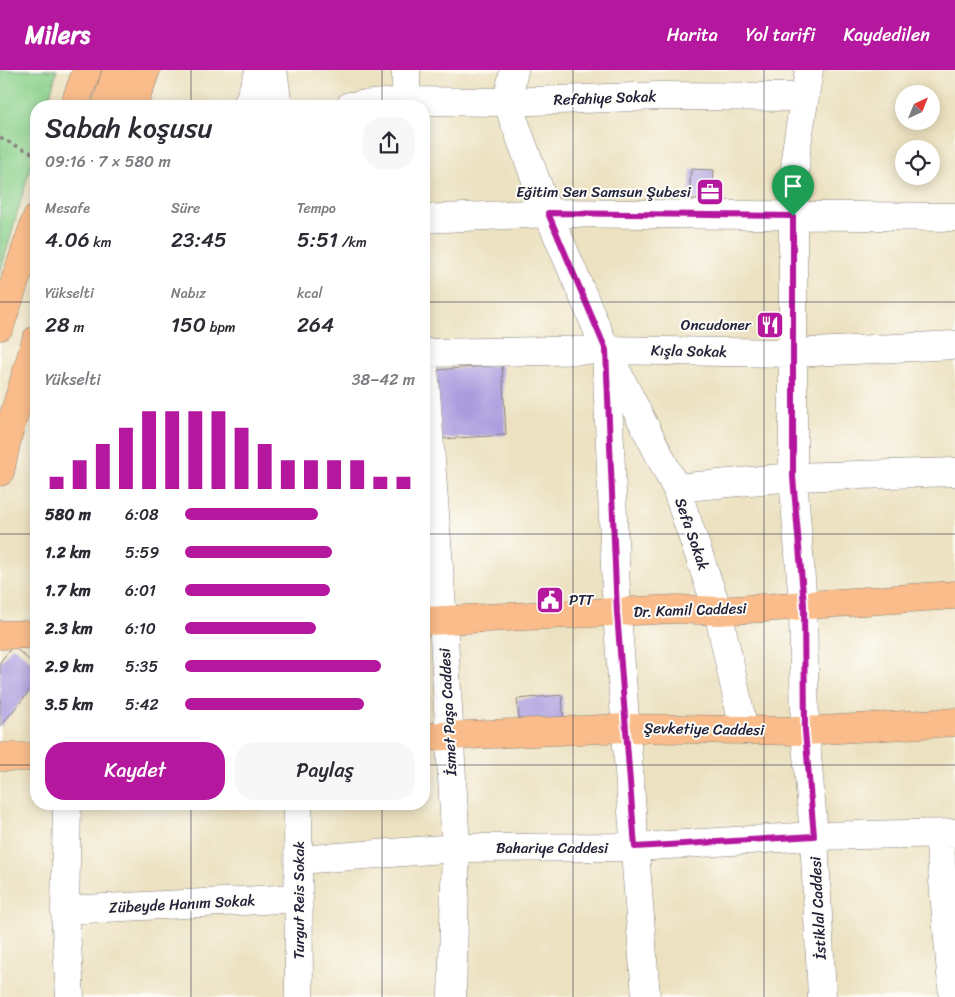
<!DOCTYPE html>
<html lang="tr">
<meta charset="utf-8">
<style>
:root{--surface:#fff;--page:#f7f7f7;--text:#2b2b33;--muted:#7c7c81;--accent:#b5179e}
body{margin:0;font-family:Sriracha,sans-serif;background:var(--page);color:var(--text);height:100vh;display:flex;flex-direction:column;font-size:19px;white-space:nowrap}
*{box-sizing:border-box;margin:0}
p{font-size:16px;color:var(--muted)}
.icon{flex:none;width:28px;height:28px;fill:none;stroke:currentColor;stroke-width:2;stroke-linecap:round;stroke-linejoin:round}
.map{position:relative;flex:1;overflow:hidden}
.drawer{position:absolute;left:30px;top:30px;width:400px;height:710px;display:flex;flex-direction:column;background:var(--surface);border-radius:20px;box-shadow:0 2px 12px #0003}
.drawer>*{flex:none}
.needle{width:32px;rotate:43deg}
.fabs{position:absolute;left:895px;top:15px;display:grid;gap:10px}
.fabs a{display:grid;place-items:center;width:45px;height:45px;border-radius:50%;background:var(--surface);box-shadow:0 2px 12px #0003;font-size:25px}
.pin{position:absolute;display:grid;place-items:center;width:42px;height:42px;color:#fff;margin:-51px -21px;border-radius:50% 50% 50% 0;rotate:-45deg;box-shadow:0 0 5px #0007}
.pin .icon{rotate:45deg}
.round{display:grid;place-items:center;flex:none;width:52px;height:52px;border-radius:20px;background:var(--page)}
.summary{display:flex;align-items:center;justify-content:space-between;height:85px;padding:0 15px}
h1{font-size:28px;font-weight:600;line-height:38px}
.figures{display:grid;grid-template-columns:repeat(3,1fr);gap:8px;height:85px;padding:5px 15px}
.figures div{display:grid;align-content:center}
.figures b{font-size:21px;font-weight:600}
.figures small{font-size:14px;font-weight:400}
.figures p{font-size:14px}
.chart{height:140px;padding:10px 15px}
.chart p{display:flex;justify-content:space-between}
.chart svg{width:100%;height:90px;margin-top:5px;stroke:var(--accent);stroke-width:6}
.button{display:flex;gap:10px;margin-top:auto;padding:10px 15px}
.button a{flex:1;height:58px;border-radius:20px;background:var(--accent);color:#fff;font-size:20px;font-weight:600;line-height:58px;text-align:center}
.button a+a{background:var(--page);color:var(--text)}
ul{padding:0 15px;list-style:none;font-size:16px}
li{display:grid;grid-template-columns:80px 60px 1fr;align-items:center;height:38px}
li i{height:12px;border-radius:6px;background:var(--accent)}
header{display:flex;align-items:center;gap:30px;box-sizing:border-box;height:70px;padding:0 25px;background:var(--accent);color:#fff}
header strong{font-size:24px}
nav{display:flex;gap:28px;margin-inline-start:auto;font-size:18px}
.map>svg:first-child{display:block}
</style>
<header>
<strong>Milers</strong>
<nav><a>Harita</a><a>Yol tarifi</a><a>Kaydedilen</a></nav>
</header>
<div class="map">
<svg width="955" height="927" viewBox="0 0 955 927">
<rect width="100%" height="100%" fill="#fdfcf7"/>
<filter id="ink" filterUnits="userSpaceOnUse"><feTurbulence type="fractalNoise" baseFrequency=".02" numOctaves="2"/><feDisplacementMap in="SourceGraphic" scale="10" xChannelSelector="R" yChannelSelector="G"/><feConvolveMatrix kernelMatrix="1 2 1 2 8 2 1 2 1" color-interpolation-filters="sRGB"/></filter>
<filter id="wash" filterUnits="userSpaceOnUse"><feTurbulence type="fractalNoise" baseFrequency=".0096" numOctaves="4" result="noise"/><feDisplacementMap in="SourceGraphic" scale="20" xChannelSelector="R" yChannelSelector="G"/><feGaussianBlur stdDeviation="1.12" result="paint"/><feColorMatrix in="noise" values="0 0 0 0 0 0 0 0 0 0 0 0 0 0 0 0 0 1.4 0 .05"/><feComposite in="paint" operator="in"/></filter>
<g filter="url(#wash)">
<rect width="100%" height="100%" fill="#ece1c0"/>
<!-- green -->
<path fill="#8cd18b" stroke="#577a63" d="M0 0H57L47 36H36V77L0 204Z"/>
<g id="blocks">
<!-- building -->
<path fill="#aa9cde" d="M691 99 714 100 712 129H689Z
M502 295 506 365 441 369 436 300Z
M13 576 36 596V613L0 657V592Z
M562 625 564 655 520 659 517 629Z"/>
</g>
</g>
<g filter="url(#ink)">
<use href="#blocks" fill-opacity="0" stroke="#87827e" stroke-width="1"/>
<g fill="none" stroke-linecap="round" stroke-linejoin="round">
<!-- minor casing -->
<g stroke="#87827e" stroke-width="29">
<path id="minor" d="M273 0 278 36
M406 0V36
M514 0 507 32 548 143 606 280 617 543 646 927
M809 0 796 81 793 146V407L803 535 805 661 814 766 822 927
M247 36 260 0
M350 36 406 31 507 32 660 26 805 27
M424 149 548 143 955 147
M424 283 606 280 793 283 955 275
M610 288 676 418 718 541 744 660
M424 298 443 550 456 778 452 927
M676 418 793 407 955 402
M67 734 65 840 70 927
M298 734 299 927
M939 764 953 927
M299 790 456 778 635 777 814 766 955 763
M65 840 299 828"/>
</g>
<!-- major casing -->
<g stroke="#87827e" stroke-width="29">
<path id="major" d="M74 36 87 0
M106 36 117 0
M133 36 146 0
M0 256 36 149
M0 402 8 365 36 270
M424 551 677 539 718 541 955 525
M0 565 36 564
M424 667 625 658 805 661 955 652
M0 687H36"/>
</g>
<!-- path -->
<path stroke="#87827e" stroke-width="3" stroke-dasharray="4 4" stroke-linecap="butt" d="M0 68 36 85"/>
<!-- minor -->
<use href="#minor" stroke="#fff" stroke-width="28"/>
<!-- major -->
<use href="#major" stroke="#f9bc8a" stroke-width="28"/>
</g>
</g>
<g fill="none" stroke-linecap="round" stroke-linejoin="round" filter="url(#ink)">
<!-- route casing -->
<g stroke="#fff" stroke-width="10">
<path id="route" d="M548 143 793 146V407L804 535 805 661 814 766 635 777 617 543 606 280Z"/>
</g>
<!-- route -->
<use href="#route" stroke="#b5179e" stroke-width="6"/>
</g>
<!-- grid -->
<path fill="none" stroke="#22223b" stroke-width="1" stroke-opacity="0.55" d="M191 0V36M382 0V36M573 0V927M764 0V927M0 232H36M424 232H955M0 464H36M424 464H955M0 695H36M424 695H955M191 734V927M382 734V927"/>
<!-- icons -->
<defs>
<g id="office-square" transform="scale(1.4375)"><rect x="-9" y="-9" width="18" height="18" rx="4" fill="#b5179e" stroke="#fdfcf7"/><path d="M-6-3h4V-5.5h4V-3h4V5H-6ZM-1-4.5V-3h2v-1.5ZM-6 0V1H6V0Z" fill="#fff"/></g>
<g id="restaurant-square" transform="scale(1.4375)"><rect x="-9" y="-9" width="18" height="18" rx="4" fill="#b5179e" stroke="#fdfcf7"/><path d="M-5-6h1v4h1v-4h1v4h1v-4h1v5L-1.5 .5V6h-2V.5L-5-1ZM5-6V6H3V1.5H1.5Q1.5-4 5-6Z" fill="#fff"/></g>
<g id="civic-square" transform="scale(1.4375)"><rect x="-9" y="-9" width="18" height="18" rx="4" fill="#b5179e" stroke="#fdfcf7"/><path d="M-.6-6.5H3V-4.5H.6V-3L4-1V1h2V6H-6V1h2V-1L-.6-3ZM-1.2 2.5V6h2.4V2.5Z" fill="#fff"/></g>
</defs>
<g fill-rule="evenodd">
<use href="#office-square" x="710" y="122"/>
<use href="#restaurant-square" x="770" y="255"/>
<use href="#civic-square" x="550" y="530"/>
</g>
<g text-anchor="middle" stroke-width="4" stroke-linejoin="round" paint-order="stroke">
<!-- street labels -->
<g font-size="15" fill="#22223b" stroke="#fdfcf7">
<text transform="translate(605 28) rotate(-2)" y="5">Refahiye Sokak</text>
<text transform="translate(689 281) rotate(1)" y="5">Kışla Sokak</text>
<text transform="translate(692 464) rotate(71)" y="5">Sefa Sokak</text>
<text transform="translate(690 540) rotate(-2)" y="5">Dr. Kamil Caddesi</text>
<text transform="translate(448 642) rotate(-93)" y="5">İsmet Paşa Caddesi</text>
<text transform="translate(704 659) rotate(1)" y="5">Şevketiye Caddesi</text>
<text x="552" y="783">Bahariye Caddesi</text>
<text transform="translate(299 830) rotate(-90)" y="5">Turgut Reis Sokak</text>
<text transform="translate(182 834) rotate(-3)" y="5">Zübeyde Hanım Sokak</text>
<text transform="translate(818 838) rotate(-93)" y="5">İstiklal Caddesi</text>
</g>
<!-- poi labels -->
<g font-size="15" fill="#22223b" stroke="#fdfcf7" text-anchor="end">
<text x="691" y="127">Eğitim Sen Samsun Şubesi</text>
<text x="751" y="260">Oncudoner</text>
<text x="569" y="535" text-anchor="start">PTT</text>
</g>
</g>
</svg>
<div class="fabs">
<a><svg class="needle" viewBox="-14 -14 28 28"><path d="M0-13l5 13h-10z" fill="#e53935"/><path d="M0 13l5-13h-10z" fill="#7c7c81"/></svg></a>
<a><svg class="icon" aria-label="locate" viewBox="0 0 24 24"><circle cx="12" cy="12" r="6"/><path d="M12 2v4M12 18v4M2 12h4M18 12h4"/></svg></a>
</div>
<div class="pin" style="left:793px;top:146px;background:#1e9e55"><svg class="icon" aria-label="arrive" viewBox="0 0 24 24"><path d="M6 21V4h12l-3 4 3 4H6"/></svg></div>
<section class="drawer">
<div class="summary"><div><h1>Sabah koşusu</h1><p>09:16 · 7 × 580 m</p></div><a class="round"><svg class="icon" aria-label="share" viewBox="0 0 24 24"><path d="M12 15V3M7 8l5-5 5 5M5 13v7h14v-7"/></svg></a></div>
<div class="figures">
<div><p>Mesafe</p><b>4.06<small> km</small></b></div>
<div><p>Süre</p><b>23:45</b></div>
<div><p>Tempo</p><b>5:51<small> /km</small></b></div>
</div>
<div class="figures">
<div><p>Yükselti</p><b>28<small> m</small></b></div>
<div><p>Nabız</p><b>150<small> bpm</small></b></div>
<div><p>kcal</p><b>264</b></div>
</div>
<div class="chart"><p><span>Yükselti</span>38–42 m</p>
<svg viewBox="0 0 160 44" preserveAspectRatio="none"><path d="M5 44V38M15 44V30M25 44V22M35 44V14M45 44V6M55 44V6M65 44V6M75 44V6M85 44V14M95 44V22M105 44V30M115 44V30M125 44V30M135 44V30M145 44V38M155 44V38"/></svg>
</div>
<ul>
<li><b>580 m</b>6:08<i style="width:58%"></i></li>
<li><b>1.2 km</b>5:59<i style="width:64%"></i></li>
<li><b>1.7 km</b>6:01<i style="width:63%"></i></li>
<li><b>2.3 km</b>6:10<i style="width:57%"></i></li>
<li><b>2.9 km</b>5:35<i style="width:85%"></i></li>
<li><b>3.5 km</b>5:42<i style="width:78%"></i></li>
</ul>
<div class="button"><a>Kaydet</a><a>Paylaş</a></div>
</section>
</div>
